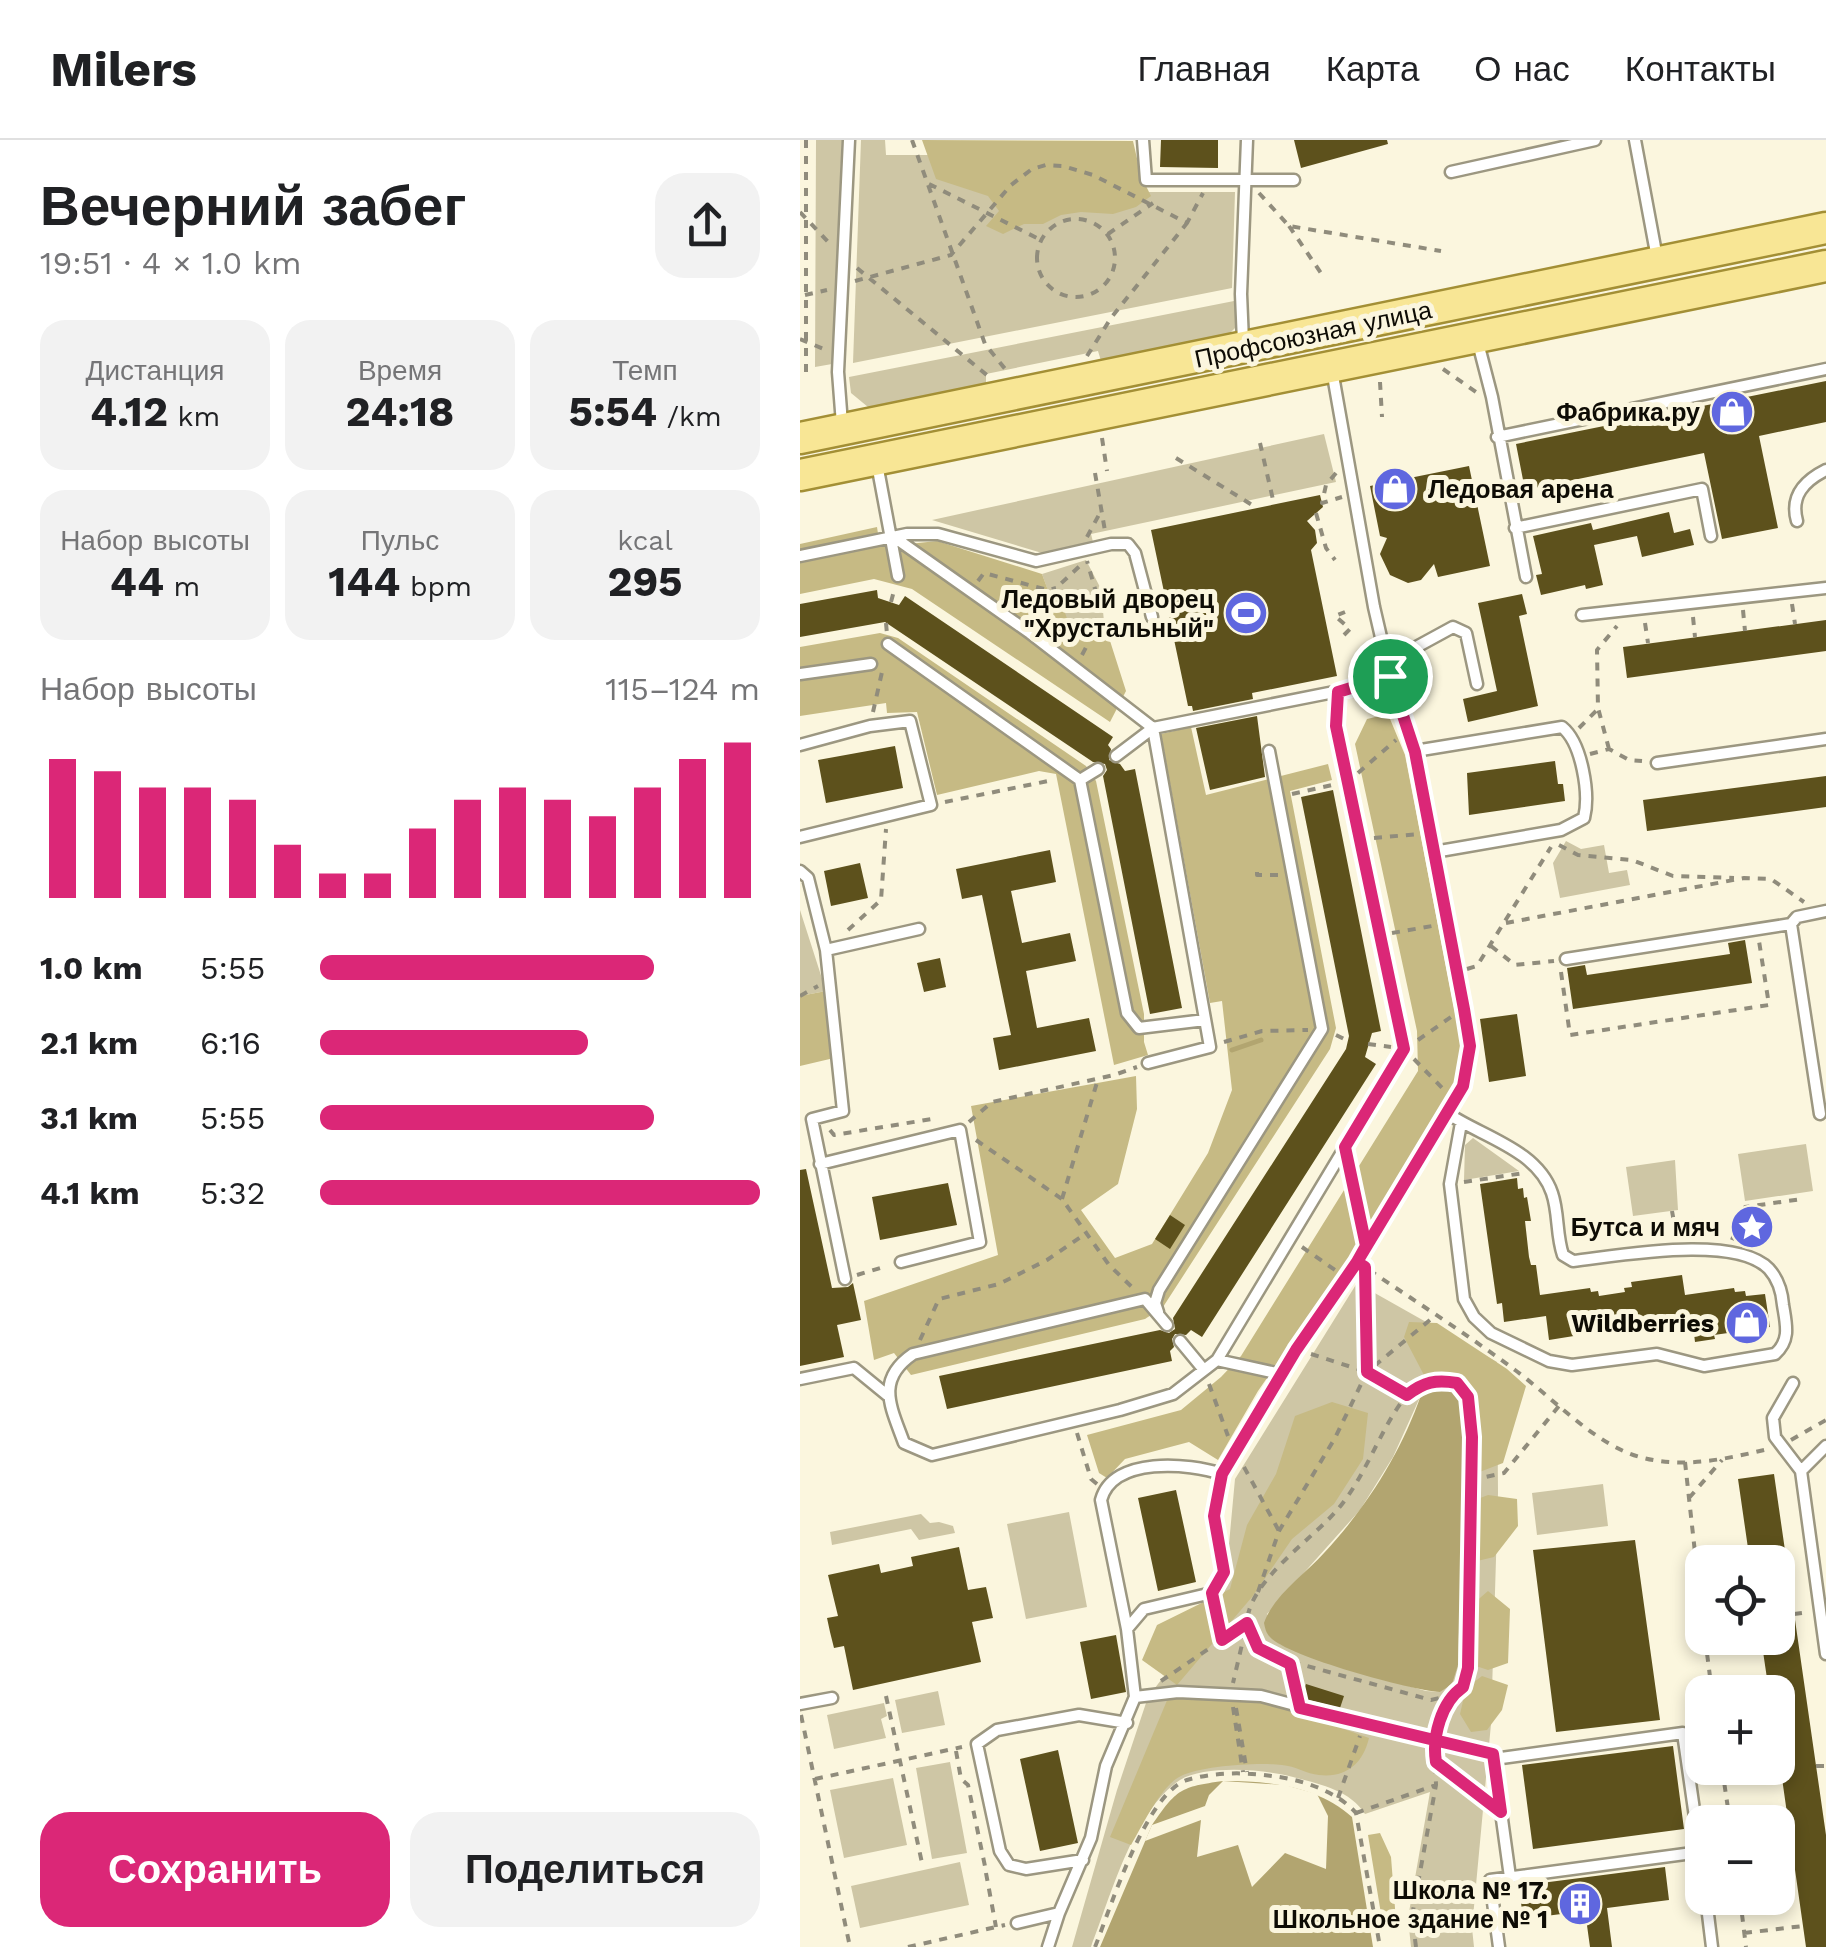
<!DOCTYPE html>
<html lang="ru">
<meta charset="utf-8">
<style>
:root{--surface:#fff;--page:#f2f2f2;--text:#202124;--muted:#757577;--line:#e0e0e0;--accent:#db2777}
body{margin:0;font-family:"Work Sans",sans-serif;background:var(--page);color:var(--text);height:100vh;display:flex;flex-direction:column;font-size:38px;white-space:nowrap}
*{box-sizing:border-box;margin:0}
p{font-size:32px;color:var(--muted)}
.icon{flex:none;width:55px;height:55px;fill:none;stroke:currentColor;stroke-width:2;stroke-linecap:round;stroke-linejoin:round}
.map{position:relative;flex:1;overflow:hidden}
.side{display:flex;flex-direction:column;background:var(--surface);width:800px}
.side>*{flex:none}
.controls{position:absolute;left:885px;top:1405px;display:grid;gap:20px}
.controls a{display:grid;place-items:center;width:110px;height:110px;border-radius:20px;background:var(--surface);box-shadow:0 5px 15px #0003;font-size:50px}
.pin{position:absolute;display:grid;place-items:center;width:85px;height:85px;color:#fff;margin:-42px;border:5px solid #fff;border-radius:50%;box-shadow:0 2px 10px #0007}
.round{display:grid;place-items:center;flex:none;width:105px;height:105px;border-radius:30px;background:var(--page)}
.head{display:flex;align-items:center;justify-content:space-between;height:170px;padding:0 40px}
h1{font-size:55px;font-weight:700;line-height:75px}
.stats{display:grid;grid-template-columns:repeat(3,1fr);gap:15px;height:170px;padding:10px 40px}
.stats div{display:grid;align-content:center;border-radius:25px;background:var(--page);text-align:center}
.stats b{font-size:42px;font-weight:700}
.stats small{font-size:28px;font-weight:400}
.stats p{font-size:28px}
.chart{height:280px;padding:20px 40px}
.chart p{display:flex;justify-content:space-between}
.chart svg{width:100%;height:180px;margin-top:10px;stroke:var(--accent);stroke-width:6}
.button{display:flex;gap:20px;margin-top:auto;padding:20px 40px}
.button a{flex:1;height:115px;border-radius:30px;background:var(--accent);color:#fff;font-size:40px;font-weight:700;line-height:115px;text-align:center}
.button a+a{background:var(--page);color:var(--text)}
ul{padding:0 40px;list-style:none;font-size:32px}
li{display:grid;grid-template-columns:160px 120px 1fr;align-items:center;height:75px}
li i{height:25px;border-radius:12px;background:var(--accent)}
header{display:flex;align-items:center;gap:60px;box-sizing:border-box;height:140px;padding:0 50px;background:var(--surface);border-bottom:2px solid var(--line)}
header strong{font-size:48px}
nav{display:flex;gap:55px;margin-inline-start:auto;font-size:35px}
main{display:flex;flex:1;min-height:0}
.map>svg:first-child{display:block}
</style>
<header>
<strong>Milers</strong>
<nav><a>Главная</a><a>Карта</a><a>О нас</a><a>Контакты</a></nav>
</header>
<main>
<section class="side">
<div class="head"><div><h1>Вечерний забег</h1><p>19:51 · 4 × 1.0 km</p></div><a class="round"><svg class="icon" aria-label="share" viewBox="0 0 24 24"><path d="M12 15V3M7 8l5-5 5 5M5 13v7h14v-7"/></svg></a></div>
<div class="stats">
<div><p>Дистанция</p><b>4.12<small> km</small></b></div>
<div><p>Время</p><b>24:18</b></div>
<div><p>Темп</p><b>5:54<small> /km</small></b></div>
</div>
<div class="stats">
<div><p>Набор высоты</p><b>44<small> m</small></b></div>
<div><p>Пульс</p><b>144<small> bpm</small></b></div>
<div><p>kcal</p><b>295</b></div>
</div>
<div class="chart"><p><span>Набор высоты</span>115–124 m</p>
<svg viewBox="0 0 160 44" preserveAspectRatio="none"><path d="M5 44V10M15 44V13M25 44V17M35 44V17M45 44V20M55 44V31M65 44V38M75 44V38M85 44V27M95 44V20M105 44V17M115 44V20M125 44V24M135 44V17M145 44V10M155 44V6"/></svg>
</div>
<ul>
<li><b>1.0 km</b>5:55<i style="width:76%"></i></li>
<li><b>2.1 km</b>6:16<i style="width:61%"></i></li>
<li><b>3.1 km</b>5:55<i style="width:76%"></i></li>
<li><b>4.1 km</b>5:32<i style="width:100%"></i></li>
</ul>
<div class="button"><a>Сохранить</a><a>Поделиться</a></div>
</section>
<div class="map">
<svg width="1026" height="1807" viewBox="0 0 1026 1807">
<rect width="100%" height="100%" fill="#fbf6de"/>
<!-- green -->
<path fill="#cec6a5" fill-rule="evenodd" d="M16 0H42L32 224 15 227Z
M61 0H85L86 15H180L341 52H435L432 148 53 223Z
M434 161 437 186 427 196 301 221 298 211 186 234V243L68 267 51 253 49 237Z
M524 294 536 342 291 394 293 402 242 413 132 380Z
M286 420 301 449 304 482 297 483 290 478 269 484 256 473 242 434Z
M766 701 781 709 804 705 809 733 827 730 830 745 760 758 753 723Z
M0 770 26 851 0 856Z
M673 998 719 1031 664 1040 665 1005Z
M1006 1004 1013 1051 945 1061 938 1014Z
M875 1020 878 1070 833 1076 826 1027Z
M557 1143 697 1222 698 1353 691 1584 672 1788 674 1807H611L608 1778 630 1652 565 1674C550 1650 519 1644 493 1637 465 1629 405 1625 380 1640 333 1671 311 1756 291 1807H272L317 1650 348 1557 424 1458 435 1339ZM640 1249 651 1250 665 1297 658 1525 640 1552 626 1551 525 1522 480 1504 467 1474 560 1370 593 1317 621 1255Z
M803 1344 808 1386 737 1395 732 1353Z
M269 1372 287 1467 226 1479 207 1384Z
M121 1374 130 1383 139 1382 153 1386 155 1393 119 1400 111 1389 32 1405 30 1392Z
M138 1551 145 1585 102 1593 95 1560Z
M84 1563 87 1576 81 1579 86 1598 34 1609 27 1575Z
M150 1622 167 1713 132 1719 116 1628Z
M93 1638 107 1705 44 1718 30 1650Z
M160 1722 169 1765 60 1788 51 1746Z"/>
<!-- forest -->
<path fill="#c6ba84" d="M122 0 333 1 341 36 351 56 336 67 313 74 281 72 261 75 243 84H224L203 94 186 86 199 71 188 56 136 39Z
M77 387 80 407 137 401 242 434 256 472 264 470 269 484 290 478 297 483 304 482 326 551 310 582 112 449 74 439 0 454V404Z
M80 493 98 498 286 626 296 641 344 874V902L348 915 314 925 256 634 239 631 137 655 117 572 87 573 86 563 0 576V507Z
M588 574 605 615 661 904 654 947 546 1124 458 1251 418 1320 389 1302 325 1319 307 1338 299 1333 287 1295 381 1270 421 1237 441 1216 618 931 617 891 555 604 567 579Z
M391 587 406 655 528 624 532 640 490 651 536 888 530 909 363 1167 345 1179 111 1235 94 1213 74 1220 64 1161 198 1115 171 966 336 936 337 969 318 1044 281 1070 315 1118 352 1104 408 1013 432 950 422 861 410 863 361 594Z
M26 851 34 918 0 926V856Z
M609 1182 637 1183 707 1229 726 1246 703 1323 677 1333 675 1255 662 1238 640 1233 625 1237 604 1197Z
M532 1262 568 1273 563 1319 534 1364 492 1399 452 1457 377 1545 342 1520 357 1485 430 1449 447 1385 476 1334 495 1276Z
M688 1355 717 1359 718 1386 694 1417 673 1422 675 1360Z
M688 1451 710 1469 708 1523 688 1530 670 1524 673 1464Z
M682 1536 708 1545 702 1570 687 1590 671 1592 660 1574 666 1548Z
M404 1557 460 1559 569 1598C563 1623 547 1638 519 1635 507 1634 495 1626 482 1625 458 1622 401 1626 381 1636 361 1645 342 1687 331 1705L310 1697 368 1558Z
M580 1693 591 1717 596 1781 583 1786 568 1695Z"/>
<!-- water -->
<path fill="#b2a570" d="M640 1249 651 1250 660 1261 665 1297 658 1525 652 1544 640 1552C611 1550 488 1517 470 1497 466 1493 465 1488 464 1483 473 1456 505 1434 524 1413 566 1368 601 1313 621 1255Z
M423 1641C468 1641 517 1645 552 1677L573 1807H300L352 1685C377 1649 380 1647 423 1641Z"/>
<!-- pier -->
<path fill="#fbf6de" d="M423 1641 485 1645 517 1654 528 1676 526 1729 485 1713 452 1747 438 1705 397 1717 401 1680 345 1701 352 1685 405 1666 409 1655Z"/>
<g fill="none" stroke-linecap="round" stroke-linejoin="round">
<!-- stream -->
<path stroke="#b2a570" stroke-width="5" d="M432 910 461 900"/>
</g>
<!-- building -->
<path fill="#5d511c" d="M361 0H418V28L360 27Z
M494 0H587L588 4 501 28Z
M1026 241V282L959 296 978 388 922 399 904 313 725 350 716 304Z
M669 326 690 426 638 437 634 424 621 440 608 443 590 435 580 414 587 398 580 396 570 346Z
M520 355 523 367 507 381 515 390 517 403 511 410 537 536 452 553 453 559 393 571 392 566H388L351 390Z
M869 372 874 393 890 389 894 405 842 417 837 396 794 405 803 445 786 449 785 445 741 455 736 435 742 434 733 396 791 383 793 390Z
M77 450 78 458 99 465 105 456 313 597 308 605 311 609 309 620 320 624 325 631 335 629 382 868 350 874 303 636 307 630 305 624 293 622 85 482 0 497V464Z
M722 454 727 474 719 476 738 566 668 582 663 559 697 551 678 463Z
M1026 480V511L827 538 823 507Z
M457 576 465 637 410 650 396 588Z
M95 606 103 648 26 663 18 620Z
M755 621 758 644H763L765 661 669 675 667 633Z
M1026 636V667L847 691 843 660Z
M533 650 581 891 572 893 565 917 576 924 402 1197 391 1190 386 1195 375 1194 372 1199 374 1207 370 1211 372 1221 147 1269 139 1236 360 1190 369 1193 375 1189 373 1178 546 909 549 896 501 657Z
M250 710 256 742 211 751 222 803 270 793 276 821 226 831 237 888 289 878 296 911 199 930 193 898 211 895 182 755 162 759 156 729Z
M60 723 68 758 31 766 24 731Z
M945 800 952 843 773 869 767 828 785 825 787 835 930 814 928 803Z
M140 818 146 847 124 852 117 823Z
M717 874 726 936 689 942 680 879Z
M6 1029 32 1148 48 1147 53 1143 61 1180 37 1185 44 1217 0 1226V1030Z
M717 1038 718 1049 723 1048 724 1058 727 1057 731 1081H725L729 1117 731 1125H736L740 1155 790 1148 791 1152 798 1151 799 1156 825 1152 824 1148 832 1147 831 1142 882 1135 885 1155 934 1148 935 1152 945 1151 946 1156 965 1154 970 1187 914 1195 915 1199 895 1202 892 1177 749 1200 746 1176 704 1182 702 1163 697 1164 680 1044Z
M148 1043 157 1085 80 1100 72 1057Z
M370 1075 385 1085 370 1109 355 1099Z
M974 1334 1026 1695V1807H1006L978 1610V1552H969L961 1498H978V1422H950L938 1339Z
M376 1350 396 1442 358 1451 338 1358Z
M835 1400 860 1580 756 1592 733 1410Z
M159 1407 168 1450 186 1447 193 1478 172 1482 181 1522 53 1550 44 1506 34 1508 30 1492 27 1478 38 1476 28 1435 79 1424 81 1433 113 1426 111 1417Z
M316 1495 326 1552 291 1559 280 1502Z
M506 1544 544 1556 540 1568 501 1558Z
M873 1606 884 1689 733 1709 722 1625Z
M258 1610 278 1703 240 1711 220 1619Z
M865 1727 869 1760 807 1768 812 1807H790L785 1771 723 1779 719 1746Z"/>
<g fill="none" stroke-linecap="round" stroke-linejoin="round">
<!-- service casing -->
<g stroke="#9c9781" stroke-width="15">
<path id="service" d="M343 0 346 40H494
M835 0 857 118
M651 32 795 0
M677 199 692 257 726 437
M443 202 441 154 447 0
M532 230 574 467 590 536 615 611 670 906 663 946 647 973 557 1121 481 1234 417 1220 604 909 536 585 539 551
M42 284 38 232 49 0
M697 297 1026 229
M77 324 98 436
M997 381C990 356 1004 341 1026 330
M715 388 902 349 911 396
M91 395 230 493 353 588 539 551 590 536
M0 416 107 394H138L236 421 311 404H328L335 413 352 477
M782 475 1026 448
M88 504 280 640 327 873 339 888 405 880
M587 523 653 487 666 493 677 544
M0 534 71 524
M0 605 70 586 110 581 131 665 0 697
M615 611 762 587C782 603 790 654 784 678L761 690 634 712
M316 616 353 588 410 907 348 923
M857 623 1026 599
M280 640 298 629
M0 731 8 738 26 810 43 971 12 979 45 1139
M26 810 119 789
M766 819 991 784
M647 973C680 996 737 1009 752 1053 759 1073 756 1095 763 1115L773 1121C818 1116 935 1094 969 1129 978 1139 982 1152 983 1165 986 1184 991 1200 975 1214L904 1226 857 1214 772 1225 749 1221 691 1193 674 1177 664 1159 650 1044 661 983
M1020 974 991 784 997 777 1026 771
M20 1024 160 990 180 1102 101 1122
M358 1172 355 1163 359 1150 522 889 469 611
M367 1185 345 1159 113 1214C75 1240 91 1267 104 1303L132 1315 320 1270 373 1254 417 1220
M380 1201 404 1230
M0 1239 54 1228 87 1255
M993 1243 973 1278 975 1297 1001 1331 1026 1514
M1001 1331 1026 1306
M327 1489 301 1360C313 1316 389 1323 422 1334
M335 1557 378 1552 461 1556 633 1602 693 1614 710 1737
M0 1564 32 1558
M694 1619 883 1593 900 1712
M283 1720 226 1729 209 1725 200 1711 177 1604 197 1590 279 1575 327 1583
M906 1758 912 1807
M217 1783 259 1773
M248 1807 259 1773 291 1698 306 1626 335 1557 327 1489 344 1469 412 1453 424 1432 414 1376 422 1334 481 1234
M699 1807 690 1740 900 1712 902 1734"/>
</g>
<!-- primary casing -->
<g stroke="#a38f35" stroke-width="35">
<path id="primary" d="M0 298 1026 88
M0 335 1026 126"/>
</g>
<!-- path -->
<path stroke="#908c7c" stroke-width="4" stroke-dasharray="8 8" stroke-linecap="butt" d="M6 0V238
M112 0 185 204 206 230
M129 44 241 100
M459 53 489 86 641 111
M0 72 31 105
M237 118a39 39 0 1 1 78 0a39 39 0 1 1-78 0Z
M489 86 523 136
M308 94 353 63
M57 128 188 236
M55 141 151 115 211 45 232 29 246 25 263 26 293 35 387 83 403 53
M5 155 27 150
M0 199 26 210
M287 216 311 178 387 83
M643 229 676 252
M580 242 582 277
M302 298 307 331
M460 303 474 364
M376 318 457 368
M295 333 305 391
M536 333 526 345 522 363 542 357
M516 373 526 408 535 420
M287 397 301 371
M178 441 184 433 248 450 256 448
M91 462 95 447
M992 464 995 484
M943 470 945 491
M893 477 895 497
M86 483 87 494
M239 483 254 466 256 448 282 424
M845 483 848 503
M544 495 550 489 535 476 545 472
M282 515C306 470 300 468 287 421
M73 572 82 532
M779 588 797 570
M809 609 798 568 797 510 817 486
M790 614 809 609 829 620 842 621
M558 633 596 600
M492 654 537 644
M145 662 253 640
M574 698 619 694
M759 705 778 715 832 720 873 736 934 738
M457 732V735H479
M706 783 944 738 971 739 1004 762
M48 790 81 760 86 689
M592 793 632 786
M691 806 715 825 754 821
M667 829 677 826 751 707
M761 832 770 895 969 865 959 801
M0 856 18 846
M536 895 548 901
M618 900 651 877
M424 902 462 891 508 890
M568 904 591 907
M614 919 646 952
M169 982 192 962 314 935 337 927
M30 990 34 995 132 979 137 980
M176 1000 262 1059 309 1125 334 1149
M550 1027 562 1087
M664 1042 724 1033
M262 1059 298 939
M872 1071 877 1099
M932 1100 945 1067 1002 1059
M502 1107 535 1130
M569 1130C618 1163 668 1195 715 1230 752 1257 795 1305 840 1317 882 1329 927 1319 968 1309
M57 1135 87 1126
M565 1137 567 1232
M120 1200 139 1159 199 1144 247 1120 288 1092
M511 1214 567 1232 607 1255
M641 1240 657 1243 668 1257 672 1297 667 1528 663 1547 652 1555 631 1560 467 1515C457 1508 447 1497 447 1483 448 1441 513 1399 538 1369 566 1336 580 1289 606 1256 615 1246 628 1242 641 1240Z
M409 1244 428 1296
M277 1293 291 1339 297 1344
M991 1300 1026 1280
M885 1322 902 1476
M444 1327 479 1391
M671 1340 704 1333 759 1266
M889 1358 922 1320
M458 1452 479 1391 535 1298 567 1232 636 1175
M415 1467 422 1500
M994 1474 1009 1472
M905 1498 912 1552
M490 1524 497 1554
M361 1541 447 1483 433 1543
M86 1556 122 1723
M433 1567 443 1632
M436 1568 447 1632
M1 1575 50 1807
M637 1591 652 1555
M156 1611 161 1639 168 1645 186 1731
M636 1622 684 1659
M1016 1626H1026
M922 1628 930 1682
M904 1636 980 1629
M15 1639 162 1607
M538 1658 560 1596
M556 1673 636 1645
M186 1733 196 1787
M940 1758 946 1807
M944 1793 1003 1786
M108 1807 205 1785
M295 1807C311 1767 346 1653 387 1640 414 1632 445 1632 472 1636 500 1639 537 1651 556 1673L580 1807
M616 1807 612 1776 636 1645 635 1614"/>
<!-- service -->
<use href="#service" stroke="#fff" stroke-width="10"/>
<!-- primary -->
<use href="#primary" stroke="#f8e695" stroke-width="30"/>
</g>
<g fill="none" stroke-linecap="round" stroke-linejoin="round">
<!-- route casing -->
<g stroke="#fff" stroke-width="20">
<path id="route" d="M590 536 615 612 664 869 670 906 663 946 557 1122 496 1210 422 1334 414 1376 424 1432 412 1453 422 1500 447 1483 458 1508 490 1524 500 1568 693 1614 701 1672 636 1622C632 1597 641 1562 663 1547L668 1528 672 1297 668 1257 657 1243C636 1239 624 1242 607 1255L567 1232 565 1127 557 1122 566 1106 545 1007 604 909 536 586 538 552 590 536"/>
</g>
<!-- route -->
<use href="#route" stroke="#db2777" stroke-width="12"/>
</g>
<!-- icons -->
<defs>
<g id="shop-disc" transform="scale(2.25)"><circle r="9.5" fill="#5f67df" stroke="#fbf6de"/><path d="M-5-2.5h2.3a2.7 3.5 0 0 1 5.4 0H5L5.5 6h-11ZM-1.5-2.5h3a1.5 2.3 0 0 0-3 0Z" fill="#fff"/></g>
<g id="stadium-disc" transform="scale(2.25)"><circle r="9.5" fill="#5f67df" stroke="#fbf6de"/><path d="M0-5a6.5 5 0 1 0 0 10a6.5 5 0 1 0 0-10ZM-3.5-1.8h7v3.6h-7Z" fill="#fff"/></g>
<g id="sight-disc" transform="scale(2.25)"><circle r="9.5" fill="#5f67df" stroke="#fbf6de"/><path d="M0-6L1.8-2.2L6-1.7L2.9 1.2L3.7 5.4L0 3.3L-3.7 5.4L-2.9 1.2L-6-1.7L-1.8-2.2Z" fill="#fff"/></g>
<g id="building-disc" transform="scale(2.25)"><circle r="9.5" fill="#5f67df" stroke="#fbf6de"/><path d="M-4-6H4V6H1V3H-1V6H-4ZM-2.5-4.3h1.7v1.8h-1.7ZM.8-4.3h1.7v1.8H.8ZM-2.5-1h1.7V.8h-1.7ZM.8-1h1.7V.8H.8Z" fill="#fff"/></g>
</defs>
<g fill-rule="evenodd">
<use href="#shop-disc" x="932" y="272"/>
<use href="#shop-disc" x="595" y="349"/>
<use href="#stadium-disc" x="446" y="473"/>
<use href="#sight-disc" x="952" y="1087"/>
<use href="#shop-disc" x="947" y="1183"/>
<use href="#building-disc" x="780" y="1764"/>
</g>
<g text-anchor="middle" stroke-width="10" stroke-linejoin="round" paint-order="stroke">
<!-- street labels -->
<g font-size="25" fill="#0e0c05" stroke="#fbf6de">
<text transform="translate(513 194) rotate(-12)" y="9">Профсоюзная улица</text>
</g>
<!-- poi labels -->
<g font-size="25" font-weight="bold" fill="#0e0c05" stroke="#fbf6de" text-anchor="end">
<text x="900" y="281">Фабрика.ру</text>
<text x="628" y="358" text-anchor="start">Ледовая арена</text>
<text x="414" y="468">Ледовый дворец<tspan x="414" dy="29">"Хрустальный"</tspan></text>
<text x="920" y="1096">Бутса и мяч</text>
<text x="914" y="1192">Wildberries</text>
<text x="748" y="1759">Школа № 17.<tspan x="748" dy="29">Школьное здание № 1</tspan></text>
</g>
</g>
</svg>
<div class="controls">
<a><svg class="icon" aria-label="locate" viewBox="0 0 24 24"><circle cx="12" cy="12" r="6"/><path d="M12 2v4M12 18v4M2 12h4M18 12h4"/></svg></a>
<a>+</a>
<a>−</a>
</div>
<div class="pin" style="left:590px;top:536px;background:#1e9e55"><svg class="icon" aria-label="arrive" viewBox="0 0 24 24"><path d="M6 21V4h12l-3 4 3 4H6"/></svg></div>
</div>
</main>
